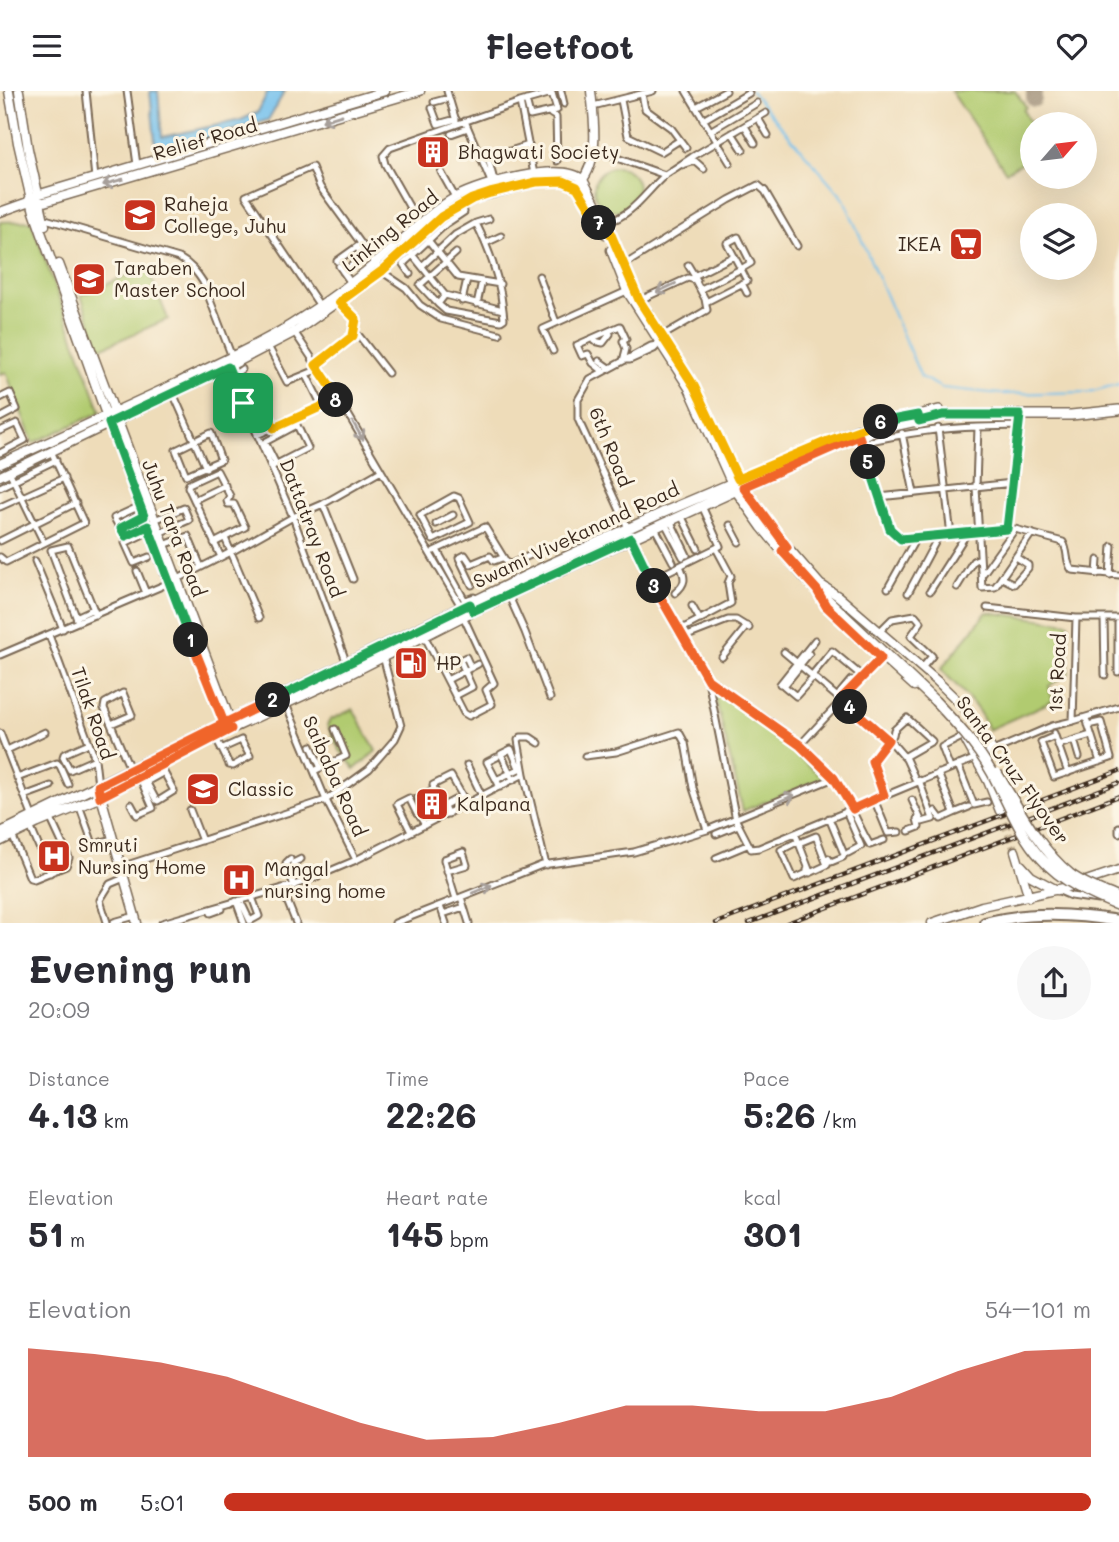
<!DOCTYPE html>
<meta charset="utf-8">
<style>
:root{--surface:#fff;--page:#f7f7f7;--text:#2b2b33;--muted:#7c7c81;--accent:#c8321e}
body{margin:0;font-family:Mali,sans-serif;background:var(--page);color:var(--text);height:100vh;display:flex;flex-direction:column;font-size:26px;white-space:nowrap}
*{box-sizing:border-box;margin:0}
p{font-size:23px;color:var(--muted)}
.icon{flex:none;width:38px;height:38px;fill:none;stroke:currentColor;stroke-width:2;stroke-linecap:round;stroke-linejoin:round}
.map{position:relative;height:832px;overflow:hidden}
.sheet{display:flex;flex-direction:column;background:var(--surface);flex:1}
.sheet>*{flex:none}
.needle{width:46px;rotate:62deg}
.fabs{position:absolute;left:1020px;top:21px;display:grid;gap:14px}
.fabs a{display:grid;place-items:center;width:77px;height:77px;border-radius:50%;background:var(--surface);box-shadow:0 7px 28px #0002;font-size:35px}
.pin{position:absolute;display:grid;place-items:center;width:60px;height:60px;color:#fff;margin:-30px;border-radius:14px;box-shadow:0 4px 10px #0006}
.km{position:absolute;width:35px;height:35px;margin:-18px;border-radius:50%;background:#222;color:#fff;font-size:19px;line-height:35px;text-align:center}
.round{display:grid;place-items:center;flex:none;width:74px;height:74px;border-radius:37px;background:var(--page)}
.summary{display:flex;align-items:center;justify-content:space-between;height:119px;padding:0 28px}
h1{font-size:38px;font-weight:800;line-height:52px}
.figures{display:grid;grid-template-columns:repeat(3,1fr);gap:10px;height:119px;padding:7px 28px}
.figures div{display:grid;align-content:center}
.figures b{font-size:35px;font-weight:800}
.figures small{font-size:19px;font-weight:400}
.figures p{font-size:19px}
.chart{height:196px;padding:14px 28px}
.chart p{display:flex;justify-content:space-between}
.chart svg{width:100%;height:126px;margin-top:7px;fill:var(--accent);opacity:.7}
ul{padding:0 28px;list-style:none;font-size:23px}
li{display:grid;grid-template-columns:112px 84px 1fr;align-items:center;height:52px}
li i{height:18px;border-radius:9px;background:var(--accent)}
header{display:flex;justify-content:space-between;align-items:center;height:91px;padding:0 28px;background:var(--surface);font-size:32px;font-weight:800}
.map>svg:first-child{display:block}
</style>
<header><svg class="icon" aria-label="menu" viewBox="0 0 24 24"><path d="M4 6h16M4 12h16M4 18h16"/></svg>Fleetfoot<svg class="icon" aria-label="heart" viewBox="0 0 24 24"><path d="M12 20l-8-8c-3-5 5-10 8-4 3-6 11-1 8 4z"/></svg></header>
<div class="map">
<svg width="1119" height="832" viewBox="0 0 1119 832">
<rect width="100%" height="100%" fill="#fcf5e5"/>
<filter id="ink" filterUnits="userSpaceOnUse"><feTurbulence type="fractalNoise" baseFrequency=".0143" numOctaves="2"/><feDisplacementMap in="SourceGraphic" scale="14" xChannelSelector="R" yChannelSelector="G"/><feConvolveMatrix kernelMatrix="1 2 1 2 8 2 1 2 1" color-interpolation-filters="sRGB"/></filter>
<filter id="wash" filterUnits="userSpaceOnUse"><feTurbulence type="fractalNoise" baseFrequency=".00686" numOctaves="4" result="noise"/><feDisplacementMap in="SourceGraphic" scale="28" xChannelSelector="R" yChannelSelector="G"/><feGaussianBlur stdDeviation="1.57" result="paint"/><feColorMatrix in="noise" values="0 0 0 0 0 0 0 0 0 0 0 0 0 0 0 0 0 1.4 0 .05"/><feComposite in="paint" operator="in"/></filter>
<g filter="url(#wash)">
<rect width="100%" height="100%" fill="#eedcb9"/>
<!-- green -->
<path fill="#b1cb70" stroke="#767a47" stroke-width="2" d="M951 0H1015L1026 16 1023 19 1030 32 1033 30 1035 33H1032V65L1006 81Z
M594 98a22 22 0 1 1 44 0a22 22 0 1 1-44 0Z
M31 130 101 321 33 352 6 281 0 283V131Z
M147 176 168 228 99 258 81 204Z
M987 521 1069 532V582L1049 595 1053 610 988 639C980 615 958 597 941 578Z
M713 597 824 687 743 720Z
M353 618 376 660 355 678 339 658 327 634 330 629Z"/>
<!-- water -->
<path fill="#74c1ee" stroke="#587686" stroke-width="2" d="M150 0H158L162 46 241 29 258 21 268 0H285L268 29 164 60 156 59Z"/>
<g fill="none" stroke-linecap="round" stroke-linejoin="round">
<!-- stream -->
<path stroke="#74c1ee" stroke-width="2" d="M751 0 844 108 921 286 942 297 1001 303 1089 301 1119 293"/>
<!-- taxiway -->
<path stroke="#94836c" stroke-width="16" d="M1034 8V0"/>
</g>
</g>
<g filter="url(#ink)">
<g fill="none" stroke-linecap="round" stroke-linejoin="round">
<!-- street-tunnel -->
<path stroke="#cab89a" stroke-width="5" stroke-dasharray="5 2.5" stroke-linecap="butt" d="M294 778 298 789"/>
<!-- secondary-tunnel -->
<path stroke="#cab89a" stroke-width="8" stroke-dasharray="8 4" stroke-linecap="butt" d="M1000 720 1015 760"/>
<!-- street casing -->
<g stroke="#7a6854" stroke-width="9">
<path id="street" d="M86 0 95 87
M127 0 137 74
M447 0 456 30
M561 0 564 13
M686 0 730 72
M642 3 645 18 671 37 686 57
M621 9 628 45 661 61 680 49
M434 11 449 7
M520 11 552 2 557 19 530 25 526 9
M593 15 653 0
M696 16 726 0
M432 17 438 33 456 28
M551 23 556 26 557 70
M758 27 768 44
M703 29 749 2
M465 30 491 91
M745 35 755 52
M710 40 757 12
M732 42 743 59
M451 43 468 37
M594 59 665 84 692 66 766 22
M683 74 695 70 704 78
M441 81 455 106
M495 93 488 67 529 54
M42 127 179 167C190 173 196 180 203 191L232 266 228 276 293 426 347 573
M476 132 489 128
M606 132C633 124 645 102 665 84
M423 140 385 73 383 65 390 57 520 11 534 83
M738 146 751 172 741 178 727 152Z
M428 149 458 186 500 193
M486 152 501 145
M406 156 445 204 503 219C500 188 490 160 476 132L455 144 422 175
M337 170 358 155
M624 174 729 109 758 94 765 100 797 155
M688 174 697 189
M339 175 351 192
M343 181 363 166 357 156
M410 183 403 173 446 133 464 121
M539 185 556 231
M694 185 734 165
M742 192 747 202
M701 198 741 178 747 190 708 210
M445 204 438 213 446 220 501 230 504 228 503 219
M462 210 467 188
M638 210 688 187 695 189 705 208 707 219 662 245
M438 213 420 194 456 162
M477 213 482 190
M320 215 246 105 312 76 320 96 381 180 406 197 420 214 441 228 499 243
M293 239 339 308 462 517
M354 241 360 246 388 282
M594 250 603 252 610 243
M268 255 287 291 319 278
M553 260 543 238 627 200
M625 269H630L654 258 656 256
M599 270 609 277
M316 274 353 245 356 228 339 211
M603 280 593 272 588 263 582 265 577 254 620 235 626 248 623 250 626 258 623 270
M232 285 242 278
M308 287 322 315
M236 294 244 291 250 304
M173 302 206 377
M0 307 10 302 17 318 0 327
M252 315 260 336 272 332
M246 317 263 312 274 337
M978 336 1019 335
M938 337 951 444
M0 340 17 332 25 349 0 362
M211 342 221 369 186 384 176 359Z
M902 342 914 402
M257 344 339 308
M859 344 890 438 901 448 1015 438 1063 451C1069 461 1065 471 1072 479L1119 484
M862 352C901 343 938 337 978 336L976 396 982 497 995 496 1032 442
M276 373 265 351 297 334
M271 376 308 357 294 328
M9 380 44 452
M0 396 56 369
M454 405 459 407 470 431 433 449 420 424Z
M879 406 1013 392
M194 409 225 394
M323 413 353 488
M140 415 114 427 118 434 143 424
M0 416 64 387
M681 424 698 458
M154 429 167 424
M670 429 687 464
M665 432 683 466
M125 433 121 436 125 445 148 435
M436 433 453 424
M730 434 739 451
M628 437 578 328V309L590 288 651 255 663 253
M655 437 673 471
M1007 438 1020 325
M159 442 189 429 184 417 172 422
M225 447 259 527
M631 447 678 540 708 589 736 729 751 758 759 757 976 667
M0 450 76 412
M214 452 245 436 234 413H228L227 410 230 405 217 380 189 393 188 396 221 466
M164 454 188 445 201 476
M437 459 464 508 466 509 474 506
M434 460 485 436 507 472 511 473 533 463
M0 466 6 471 84 432 51 360
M149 466 134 472 125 452 150 440
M35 470 63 538
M137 480 146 502
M1097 483 1098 469
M982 484 1015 438
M1110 484 1112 455
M1002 487 1014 493 1028 477V474L1016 466
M651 489 720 455 702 415
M472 494 459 467 465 464 471 473 490 465 494 470 502 467
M957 496 973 470 980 467
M888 497 916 447
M930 500 967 442
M675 502C686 493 686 487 680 475
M908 502 938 446
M508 503 525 541 550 607
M692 515 700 529
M987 517 1076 527 1073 630 1052 635 993 660
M76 526 93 518
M1076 527H1119
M1104 527 1105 584
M78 531 51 459 68 455 96 524
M678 540 731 512 728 492 731 485 716 457
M880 540 892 528 915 524 921 531 911 545 932 565 922 577
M49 544 95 668 98 694
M424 544 464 622 469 625 492 613 486 599 494 592 463 525
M682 547 728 529H736L749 537
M784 561 893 653 906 668 916 690
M0 564 176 489 231 461 293 426 323 413 381 380
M722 566 747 535
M800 574 809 563
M801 574 784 595 796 605 814 585
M1118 581V532
M812 584 832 560 863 586
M447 589 478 573
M708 589C749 618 804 648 834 688 850 709 857 733 870 754L884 749
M780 593 815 549
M841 601 851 589 856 593
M455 605 472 596 460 569 466 566 471 577
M286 613 326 709 356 769
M1073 630 1119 616
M1087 630 1100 671
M111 633 132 624 123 602 105 612 104 617 130 678
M0 642 33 727
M1054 642 1068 682
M215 645 229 673V674L233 675 250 665 241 649 221 658
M1055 645 1041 651 1054 686 1111 667 1101 631 1088 634
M1074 649 1079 666
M89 652 64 663 63 666 70 679 95 668
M800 654 881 567
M1058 654 1091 644
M311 655 321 677
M7 659 45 641
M585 665 616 661 679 641 685 652 693 697 707 739
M497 666 487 671 500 696
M467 674 482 705
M958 674 974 714 987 711
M950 677 942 656 964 645
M314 680 346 665 335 638
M938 682 954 722 969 716
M142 683 156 709 158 710 174 700 160 674
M524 683 546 774
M17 687 57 672 60 675 68 693
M496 689 519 678V677L511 658 501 663 510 682 513 689
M146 691 164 681
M434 698 433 694 451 685 467 713
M884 704 872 670 893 644 894 639 907 627 932 650 904 666
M24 705 51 695
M874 708 888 742 899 741
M912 709 922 731 933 728 919 689
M131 713 137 724 153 717 139 685
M79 714 93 753
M443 715 462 705
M190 719 202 750
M846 720 861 755 848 762
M935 720 941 728 954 722
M422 729 445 717
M425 734 417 721 422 717 418 707 434 698 448 723
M30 735 50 782
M1119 736V742
M909 740 919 736 917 728
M411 741 397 713 409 707 417 723
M795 742C800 755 805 768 810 781V782L827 774 816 745 799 752
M716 743 738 734
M12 744 30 787 34 788 66 775 69 767 50 726
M101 751 113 748
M795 752 781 759 794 788 807 782V779
M716 767 747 754
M828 767 831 771 843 766 844 763 829 727
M290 768 286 772 294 795
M121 776 326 709 369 678 395 648 401 635 383 565
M294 778 293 772 301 768
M447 780 467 774 463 761 444 768V769L456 808
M282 797 296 832
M1057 799 1071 805 1098 809
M461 806 469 832
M240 809 250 830 259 825 252 806
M236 810 244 832
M440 815 446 832
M211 822 222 818
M443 823 464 816
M107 831 100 809 110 793 124 787
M114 831 135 825
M162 832 304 791 356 769 524 683 518 649 521 646H530L539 652
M395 832 542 774 634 761 707 739 834 687"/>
</g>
<!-- secondary casing -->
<g stroke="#7a6854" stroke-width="11">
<path id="secondary" d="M9 0 18 52 34 121 109 332 169 492 227 634
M19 0 28 58 45 134
M581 91C600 68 594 29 591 0
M34 114 420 0
M0 121 28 111 30 107 37 104 385 0
M611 159 627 200 689 297 731 391
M59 173 231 632
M0 373C60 346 119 319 179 291 217 272 257 255 292 233 325 212 357 189 386 163 409 144 430 120 456 106 480 93 562 69 583 89L606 132 639 209 694 295 738 388
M0 385 228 276 295 241 381 180 441 126 472 108 536 91 563 90 577 96 605 143
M823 495 838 505 937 590 963 615 993 660 976 667
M819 502 826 515 914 595
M966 650 988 690 1000 720
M98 695 137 832
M1015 760 1029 806
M1021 774 1031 785 1057 799
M932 832 982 815 1068 796 1119 779"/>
</g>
<!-- primary casing -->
<g stroke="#7a6854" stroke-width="12">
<path id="primary" d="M740 392 778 446 827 502
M733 395 762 436 805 487 935 610
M0 742 550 473 662 422 857 339 939 319
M0 750 37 732 100 706 215 645 347 584 473 520 833 355 876 339 943 324H1071L1119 319"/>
</g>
<!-- highway casing -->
<g stroke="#7a6854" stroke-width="14">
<path id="highway" d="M985 832C1030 820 1074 823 1119 830"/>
</g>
<!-- street -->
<use href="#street" stroke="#fff" stroke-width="5"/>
<!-- secondary -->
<use href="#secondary" stroke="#fff" stroke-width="8"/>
<!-- primary -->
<use href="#primary" stroke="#fff" stroke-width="9"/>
<!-- highway -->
<use href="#highway" stroke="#fff" stroke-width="10"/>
<!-- rail casing -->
<g stroke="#3b2a1e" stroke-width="4.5">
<path id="rail" d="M716 832 1119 680
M749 832 1118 692
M787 832 1119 705"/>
</g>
<!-- rail -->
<use href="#rail" stroke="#fcf5e5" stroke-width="2" stroke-dasharray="5" stroke-linecap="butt"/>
<!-- primary-bridge casing -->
<g stroke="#7a6854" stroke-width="12" stroke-linecap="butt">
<path id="primary-bridge" d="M935 610C956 632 977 655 992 682 1007 710 1019 743 1041 767 1062 791 1090 803 1119 815
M997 682C1018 716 1039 758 1070 783 1084 794 1103 800 1119 807"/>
</g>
<!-- primary-bridge -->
<use href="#primary-bridge" stroke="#fff" stroke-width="9"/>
</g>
<!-- one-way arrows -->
<defs><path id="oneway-shaft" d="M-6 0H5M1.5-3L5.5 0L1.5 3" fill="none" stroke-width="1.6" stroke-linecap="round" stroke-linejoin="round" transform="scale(1.75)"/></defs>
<g stroke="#a79f9a">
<use href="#oneway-shaft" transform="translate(332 27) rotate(163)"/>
<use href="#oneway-shaft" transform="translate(113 91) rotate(164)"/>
<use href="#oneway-shaft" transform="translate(666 197) rotate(155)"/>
<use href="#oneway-shaft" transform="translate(358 340) rotate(60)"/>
<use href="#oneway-shaft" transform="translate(785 708) rotate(-23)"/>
<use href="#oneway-shaft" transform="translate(482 798) rotate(-22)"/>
</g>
</g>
<g fill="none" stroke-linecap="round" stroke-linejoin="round" filter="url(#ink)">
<!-- split-1 casing -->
<g stroke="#fff" stroke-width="14">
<path id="split-1" d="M191 549 148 435 126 445 121 437 144 425 109 332 228 276 243 312"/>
</g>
<!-- split-2 casing -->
<g stroke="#fff" stroke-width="14">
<path id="split-2" d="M191 549 224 632 231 638 100 706 98 695 210 639C231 629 252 619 273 609"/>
</g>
<!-- split-3 casing -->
<g stroke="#fff" stroke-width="14">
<path id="split-3" d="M273 609 470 513 473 520 631 447 654 495"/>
</g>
<!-- split-4 casing -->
<g stroke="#fff" stroke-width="14">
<path id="split-4" d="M654 495 708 589 800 654 834 687 853 718 884 704 872 670 888 649 850 616"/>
</g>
<!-- split-5 casing -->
<g stroke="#fff" stroke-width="14">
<path id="split-5" d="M850 616 841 608 881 567 826 515 817 499 782 460 787 456 743 396 859 345 868 371"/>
</g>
<!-- split-6 casing -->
<g stroke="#fff" stroke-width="14">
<path id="split-6" d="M868 371 890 438 901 448 1007 438 1020 324H943L919 330 918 324 881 331"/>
</g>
<!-- split-7 casing -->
<g stroke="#fff" stroke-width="14">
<path id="split-7" d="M599 132 600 134 606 132 639 209 694 295 738 388 828 350 881 331"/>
</g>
<!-- split-8 casing -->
<g stroke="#fff" stroke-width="14">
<path id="split-8" d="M336 309 339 308 316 274 353 245 356 228 339 211 382 180 441 126 472 108 490 102 536 91 563 90 577 96 599 132"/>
</g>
<!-- split-9 casing -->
<g stroke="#fff" stroke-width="14">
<path id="split-9" d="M243 312 246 317 263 312 274 337 336 309"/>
</g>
<!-- split-1 -->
<use href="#split-1" stroke="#22a559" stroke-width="9"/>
<!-- split-2 -->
<use href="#split-2" stroke="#f0652b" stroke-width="9"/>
<!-- split-3 -->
<use href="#split-3" stroke="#22a559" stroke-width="9"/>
<!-- split-4 -->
<use href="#split-4" stroke="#f0652b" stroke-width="9"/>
<!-- split-5 -->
<use href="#split-5" stroke="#f0652b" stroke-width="9"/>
<!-- split-6 -->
<use href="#split-6" stroke="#22a559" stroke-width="9"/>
<!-- split-7 -->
<use href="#split-7" stroke="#f5b400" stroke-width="9"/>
<!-- split-8 -->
<use href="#split-8" stroke="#f5b400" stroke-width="9"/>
<!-- split-9 -->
<use href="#split-9" stroke="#f5b400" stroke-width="9"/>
</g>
<!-- icons -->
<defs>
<g id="building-square" transform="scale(1.75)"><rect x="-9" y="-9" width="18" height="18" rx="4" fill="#c8321e" stroke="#fcf5e5"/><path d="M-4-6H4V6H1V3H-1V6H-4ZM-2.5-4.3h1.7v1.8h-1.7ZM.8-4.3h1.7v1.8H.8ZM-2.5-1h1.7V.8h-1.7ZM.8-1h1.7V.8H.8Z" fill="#fff"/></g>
<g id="university-square" transform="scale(1.75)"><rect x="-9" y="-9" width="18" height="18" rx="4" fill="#c8321e" stroke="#fcf5e5"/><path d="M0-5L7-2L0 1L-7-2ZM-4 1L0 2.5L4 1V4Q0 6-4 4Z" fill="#fff"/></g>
<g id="supermarket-square" transform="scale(1.75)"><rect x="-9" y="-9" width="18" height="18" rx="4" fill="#c8321e" stroke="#fcf5e5"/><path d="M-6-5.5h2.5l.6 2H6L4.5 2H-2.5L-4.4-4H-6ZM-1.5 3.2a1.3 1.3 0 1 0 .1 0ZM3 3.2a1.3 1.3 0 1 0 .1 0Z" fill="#fff"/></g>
<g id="school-square" transform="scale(1.75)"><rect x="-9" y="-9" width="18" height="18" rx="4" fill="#c8321e" stroke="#fcf5e5"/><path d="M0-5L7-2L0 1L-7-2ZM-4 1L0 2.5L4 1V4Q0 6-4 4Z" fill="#fff"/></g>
<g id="fuel-square" transform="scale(1.75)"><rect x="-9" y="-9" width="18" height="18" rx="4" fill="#c8321e" stroke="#fcf5e5"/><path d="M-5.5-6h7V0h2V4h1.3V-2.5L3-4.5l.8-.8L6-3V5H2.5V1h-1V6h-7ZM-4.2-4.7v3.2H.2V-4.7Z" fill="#fff"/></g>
<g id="hospital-square" transform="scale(1.75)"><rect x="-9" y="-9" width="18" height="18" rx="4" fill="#c8321e" stroke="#fcf5e5"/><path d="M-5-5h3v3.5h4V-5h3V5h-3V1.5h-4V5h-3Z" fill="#fff"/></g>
</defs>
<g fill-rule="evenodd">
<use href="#building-square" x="433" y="61"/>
<use href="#university-square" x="140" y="124"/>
<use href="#supermarket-square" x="966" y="153"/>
<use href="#school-square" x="89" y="188"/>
<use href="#fuel-square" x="411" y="572"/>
<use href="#school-square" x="203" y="698"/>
<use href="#building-square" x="432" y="713"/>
<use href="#hospital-square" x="54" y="765"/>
<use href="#hospital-square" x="239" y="789"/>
</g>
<g text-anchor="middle" stroke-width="6" stroke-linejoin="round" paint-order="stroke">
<!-- street labels -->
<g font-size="19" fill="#3b2a1e" stroke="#fcf5e5">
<text transform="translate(205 48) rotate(-16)" y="7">Relief Road</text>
<text transform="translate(390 140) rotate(-39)" y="7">Linking Road</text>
<text transform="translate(611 356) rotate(68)" y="7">6th Road</text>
<text transform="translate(174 437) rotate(69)" y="7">Juhu Tara Road</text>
<text transform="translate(312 437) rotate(69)" y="7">Dattatray Road</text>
<text transform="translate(576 444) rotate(-25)" y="7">Swami Vivekanand Road</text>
<text transform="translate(1057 582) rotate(-87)" y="7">1st Road</text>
<text transform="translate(93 622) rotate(71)" y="7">Tilak Road</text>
<text transform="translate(1013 679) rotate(54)" y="7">Santa Cruz Flyover</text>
<text transform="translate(335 685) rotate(66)" y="7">Saibaba Road</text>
</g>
<!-- poi labels -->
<g font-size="19" fill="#3b2a1e" stroke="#fcf5e5" text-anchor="start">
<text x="458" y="68">Bhagwati Society</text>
<text x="164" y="120">Raheja<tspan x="164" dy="22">College, Juhu</tspan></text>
<text x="942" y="160" text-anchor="end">IKEA</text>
<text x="114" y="184">Taraben<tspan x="114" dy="22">Master School</tspan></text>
<text x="436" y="579">HP</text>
<text x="228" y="705">Classic</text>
<text x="457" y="720">Kalpana</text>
<text x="78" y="761">Smruti<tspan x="78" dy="22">Nursing Home</tspan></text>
<text x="264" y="785">Mangal<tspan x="264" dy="22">nursing home</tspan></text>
</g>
</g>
</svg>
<div class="fabs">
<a><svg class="needle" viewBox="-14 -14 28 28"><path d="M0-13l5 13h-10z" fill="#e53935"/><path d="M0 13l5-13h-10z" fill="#7c7c81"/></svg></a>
<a><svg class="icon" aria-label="layers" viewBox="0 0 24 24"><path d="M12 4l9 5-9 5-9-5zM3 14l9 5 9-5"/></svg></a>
</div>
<div class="pin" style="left:243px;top:312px;background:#1e9e55"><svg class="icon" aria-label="arrive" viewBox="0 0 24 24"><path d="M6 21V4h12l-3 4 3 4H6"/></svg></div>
<b class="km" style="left:191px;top:549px">1</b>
<b class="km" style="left:273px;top:609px">2</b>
<b class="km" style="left:654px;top:495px">3</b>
<b class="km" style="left:850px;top:616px">4</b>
<b class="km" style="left:868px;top:371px">5</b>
<b class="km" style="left:881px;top:331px">6</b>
<b class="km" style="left:599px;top:132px">7</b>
<b class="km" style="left:336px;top:309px">8</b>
</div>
<section class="sheet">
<div class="summary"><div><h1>Evening run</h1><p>20:09</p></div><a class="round"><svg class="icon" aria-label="share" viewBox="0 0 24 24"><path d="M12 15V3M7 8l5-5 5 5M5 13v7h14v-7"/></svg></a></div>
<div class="figures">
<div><p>Distance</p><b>4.13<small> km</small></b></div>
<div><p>Time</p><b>22:26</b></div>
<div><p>Pace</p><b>5:26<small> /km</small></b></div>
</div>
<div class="figures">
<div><p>Elevation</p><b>51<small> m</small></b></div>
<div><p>Heart rate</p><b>145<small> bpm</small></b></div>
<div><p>kcal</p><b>301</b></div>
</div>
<div class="chart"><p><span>Elevation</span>54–101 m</p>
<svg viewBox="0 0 160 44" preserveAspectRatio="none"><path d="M0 44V6L10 8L20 11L30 16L40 24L50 32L60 38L70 37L80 32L90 26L100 26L110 28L120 28L130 23L140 14L150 7L160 6V44z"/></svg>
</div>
<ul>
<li><b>500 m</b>5:01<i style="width:100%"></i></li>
</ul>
</section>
